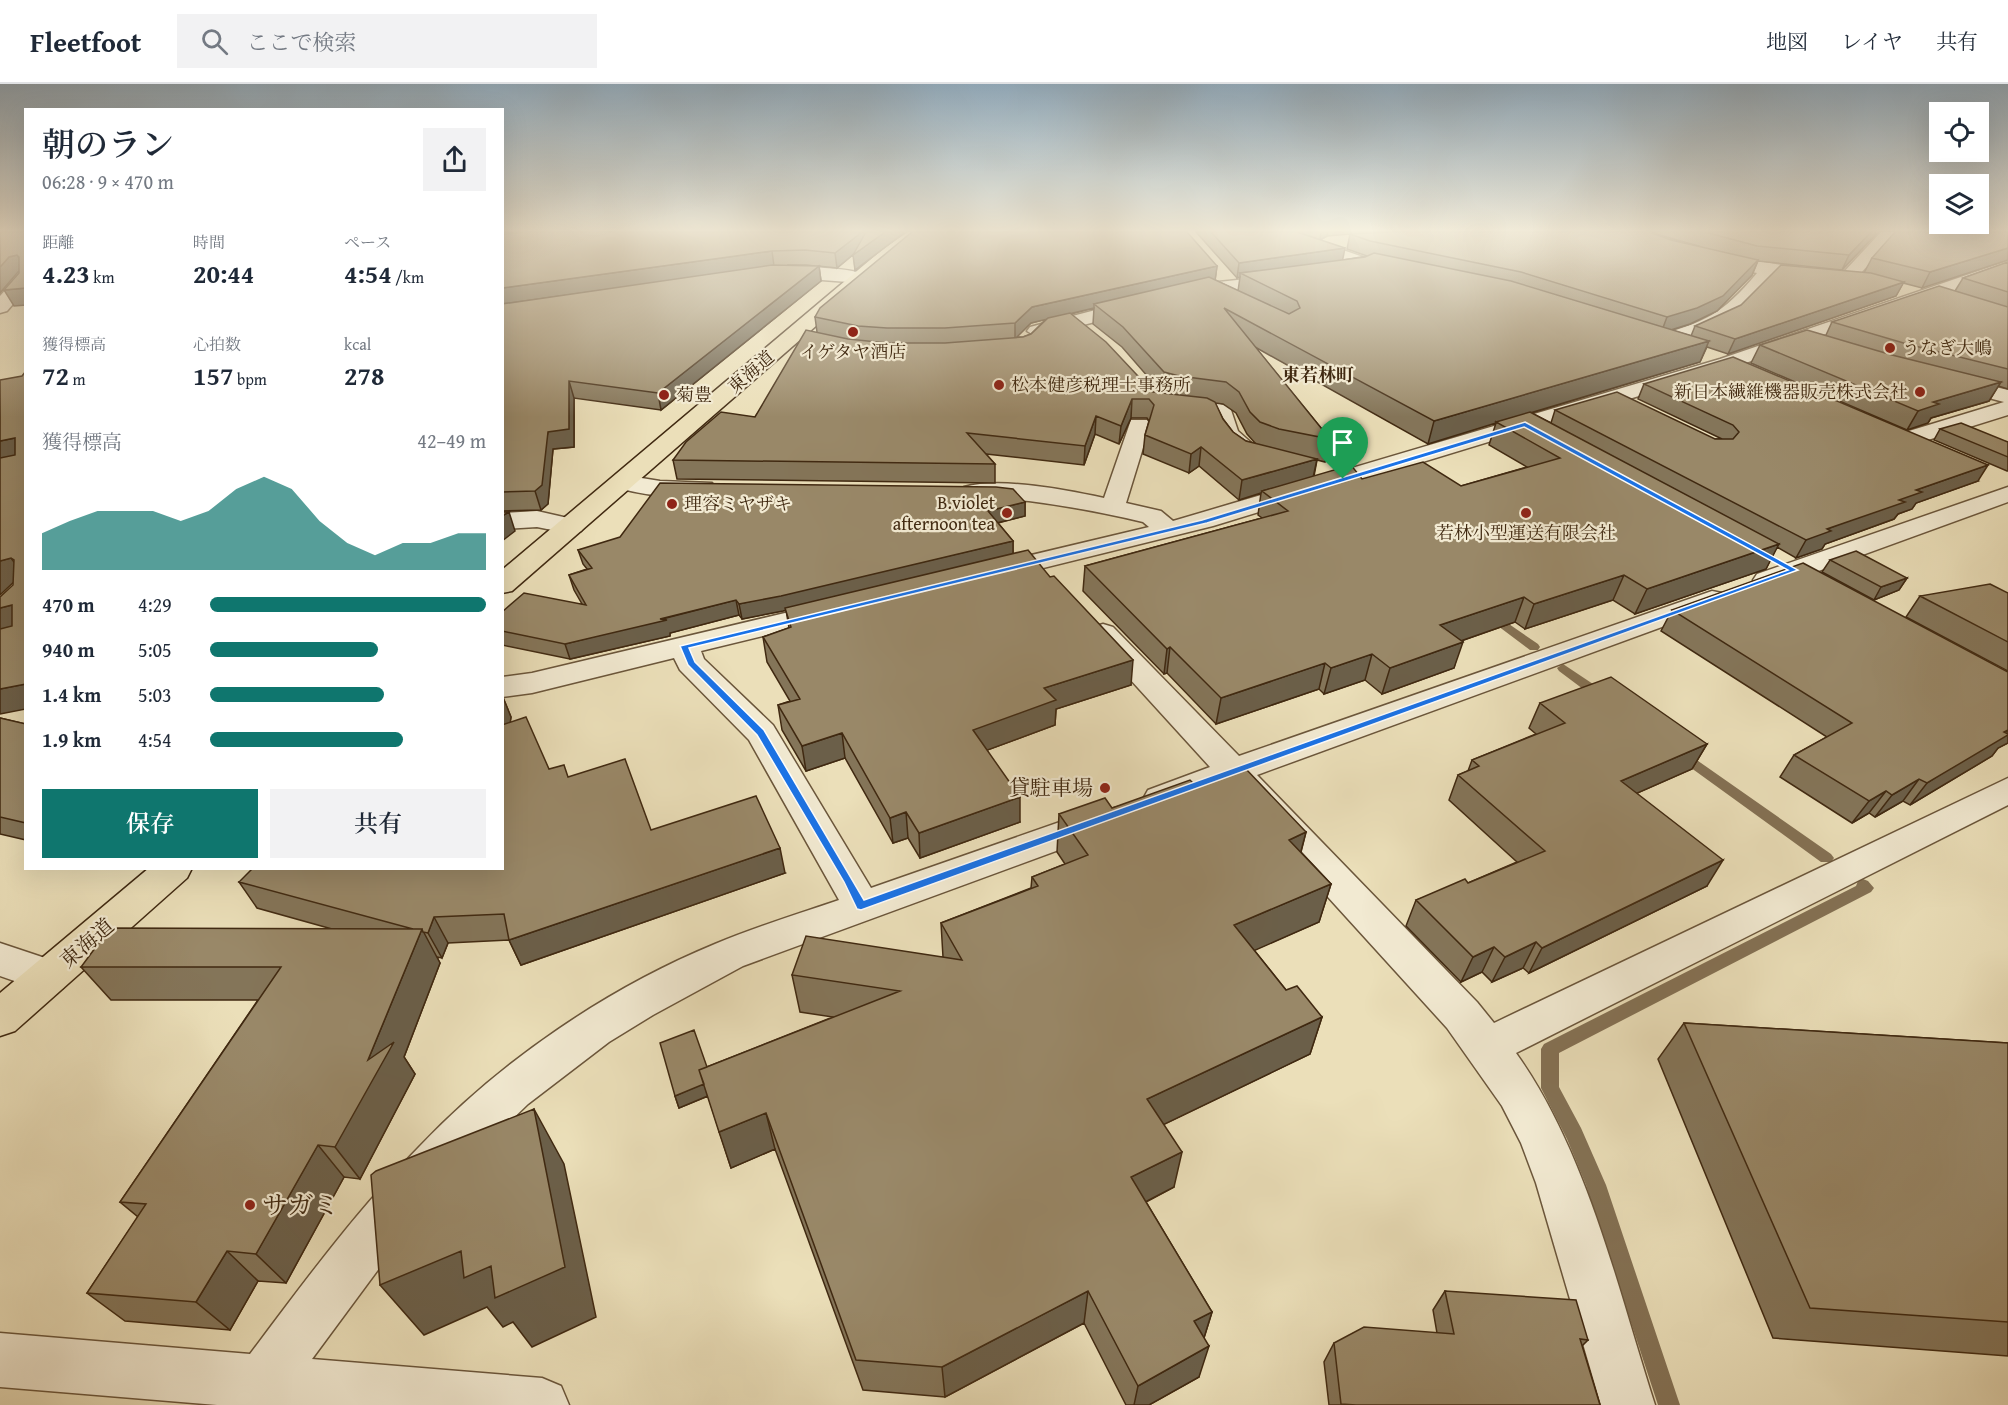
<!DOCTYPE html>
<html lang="ja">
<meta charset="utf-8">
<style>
:root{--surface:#fff;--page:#f2f2f3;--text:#1f2937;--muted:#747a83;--line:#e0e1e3;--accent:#0f766e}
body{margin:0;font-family:"Gentium Book Plus","Noto Serif JP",serif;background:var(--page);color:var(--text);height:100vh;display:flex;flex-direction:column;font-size:22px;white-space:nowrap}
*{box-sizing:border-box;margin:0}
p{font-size:20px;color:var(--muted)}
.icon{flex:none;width:33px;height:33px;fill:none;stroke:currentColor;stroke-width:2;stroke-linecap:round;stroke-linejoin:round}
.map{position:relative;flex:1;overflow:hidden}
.sheet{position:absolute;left:24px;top:24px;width:480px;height:762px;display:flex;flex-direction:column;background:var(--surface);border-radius:0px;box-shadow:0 6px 24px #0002}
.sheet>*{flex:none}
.controls{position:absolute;left:1929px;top:18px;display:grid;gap:12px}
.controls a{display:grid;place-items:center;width:60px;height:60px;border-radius:0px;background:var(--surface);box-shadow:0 6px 24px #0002;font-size:30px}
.pin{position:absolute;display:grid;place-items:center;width:51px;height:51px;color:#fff;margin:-62px -26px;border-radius:50% 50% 50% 0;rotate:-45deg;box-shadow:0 0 6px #0007}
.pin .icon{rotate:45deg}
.round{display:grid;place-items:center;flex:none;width:63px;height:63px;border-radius:0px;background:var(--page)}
.headline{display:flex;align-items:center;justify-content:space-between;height:102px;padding:0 18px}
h1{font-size:33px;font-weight:600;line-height:45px}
.stats{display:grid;grid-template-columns:repeat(3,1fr);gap:9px;height:102px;padding:6px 18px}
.stats div{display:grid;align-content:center}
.stats b{font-size:26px;font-weight:600}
.stats small{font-size:16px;font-weight:400}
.stats p{font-size:16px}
.chart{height:168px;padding:12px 18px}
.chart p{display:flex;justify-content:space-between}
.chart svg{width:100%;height:108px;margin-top:6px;fill:var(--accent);opacity:.7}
.cta{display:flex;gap:12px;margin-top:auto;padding:12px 18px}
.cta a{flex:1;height:69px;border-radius:0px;background:var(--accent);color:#fff;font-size:24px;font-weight:600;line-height:69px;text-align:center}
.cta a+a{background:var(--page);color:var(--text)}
ul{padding:0 18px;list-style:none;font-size:20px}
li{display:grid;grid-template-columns:96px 72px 1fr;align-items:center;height:45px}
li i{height:15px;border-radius:8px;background:var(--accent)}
header{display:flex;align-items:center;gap:36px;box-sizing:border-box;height:84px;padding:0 30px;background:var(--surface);border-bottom:2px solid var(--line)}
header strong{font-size:28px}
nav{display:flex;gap:33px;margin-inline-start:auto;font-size:21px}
.search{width:420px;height:54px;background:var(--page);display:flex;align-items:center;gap:15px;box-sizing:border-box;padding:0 21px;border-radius:0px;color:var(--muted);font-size:22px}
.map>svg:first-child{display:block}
</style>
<header>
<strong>Fleetfoot</strong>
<div class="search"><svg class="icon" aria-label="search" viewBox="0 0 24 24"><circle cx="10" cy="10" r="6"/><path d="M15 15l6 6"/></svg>ここで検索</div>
<nav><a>地図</a><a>レイヤ</a><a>共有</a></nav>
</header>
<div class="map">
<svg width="2008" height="1321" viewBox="0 0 2008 1321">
<rect width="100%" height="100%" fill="#ebdfb9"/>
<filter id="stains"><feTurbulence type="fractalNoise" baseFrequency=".00333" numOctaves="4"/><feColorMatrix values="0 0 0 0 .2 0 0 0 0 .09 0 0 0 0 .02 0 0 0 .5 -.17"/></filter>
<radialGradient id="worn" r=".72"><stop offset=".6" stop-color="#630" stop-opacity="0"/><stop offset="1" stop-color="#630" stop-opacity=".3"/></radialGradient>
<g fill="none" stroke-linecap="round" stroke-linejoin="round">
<!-- stream -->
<path fill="#847154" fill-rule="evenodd" d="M1490 527 1538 560 1540 563 1538 566H1530L1486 533 1484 531 1486 529Z
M1563 580 1605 608 1606 611 1605 614H1595L1559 587 1557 584Z
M1681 665 1831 770 1834 774 1831 778H1821L1676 673 1674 670Z
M1863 795 1868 797 1874 804 1871 808 1559 969V1003L1581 1044 1606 1101 1680 1321H1658L1586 1101 1567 1055 1541 1004V965L1544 960 1856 802 1858 797Z"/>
<!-- minor casing -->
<g stroke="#6b563b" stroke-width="3">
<path id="minor" d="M1267 148H1291L1366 174 1402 181 1405 185 1396 190 1356 182 1269 151Z
M1617 148H1641L1721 171 1819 187 1828 192 1819 197 1774 192 1732 237 1705 250 1660 263 1653 261 1650 257 1653 253C1705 238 1722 231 1757 189L1691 174 1619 151Z
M1881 148H1898L1860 190 1864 195 1861 199H1849L1842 190Z
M2008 177V188L1734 283 1213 442 995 496 985 494 981 488 985 482 1149 443 1143 438C1105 429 1068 422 1029 417 1008 414 985 418 964 413L961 408 964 403C1002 393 1067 406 1104 414L1131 336H1147L1150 341 1126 419 1161 427 1173 437 1720 275Z
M776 183C793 183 861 182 870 194L861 199 770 192 767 188Z
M26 189V205L7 227 0 229V212L20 190Z
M1283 191 1292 196 1289 200 1209 209 1185 215 1176 210 1179 206 1209 199Z
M1138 215 1145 217 1147 221 1145 225 1037 253 1027 247 1030 243Z
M1950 292 2008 306V331L1915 360H1899L1896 355 1899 350 2004 318 1943 302 1939 298 1943 294Z
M1174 314 1210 317 1230 323 1238 347 1264 370 1260 375C1234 382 1217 354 1212 332L1166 326 1163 321 1166 316Z
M623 391 660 397 712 399 715 404 712 409C681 417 644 411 614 403L611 398 614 393Z
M2008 403V418L1777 502 1767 504 1757 502 1753 496 1757 490Z
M537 427 581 437 585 442 581 447 572 450 537 443 502 445V429Z
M1712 507 1722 509 1726 515 1722 521 1257 691 1477 918 1494 939 2008 694V721L1516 969C1587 1068 1618 1206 1655 1321H1601L1536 1099 1521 1059 1502 1022 1447 944 1227 702 1160 727 1148 724 1143 715 1148 706 1210 683 1088 549 1093 543 1103 540 1113 543 1239 672Z
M831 518 841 521 845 527 841 533 701 567 704 575 773 641 871 804 1100 724 1113 728 1118 737 1113 746 743 882 653 931 609 958 528 1020 454 1091 400 1156 312 1275 542 1294 561 1302 569 1321H217L0 1303V1249L250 1270C304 1198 357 1126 420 1062 501 977 606 905 715 860 755 843 798 830 839 816L749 656 680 586 674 574 532 609 502 613V593L532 589Z
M0 859 63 880 69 892 63 904 49 909 0 892Z"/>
</g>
<!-- highway casing -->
<g stroke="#402911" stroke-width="3">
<path id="highway" d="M908 148H927L895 173 512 507 502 509V486L883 165Z
M149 784H192L187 794 15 947 0 952V909Z"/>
</g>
<!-- minor -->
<use href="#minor" fill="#f2ead2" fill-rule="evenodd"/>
<!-- highway -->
<use href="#highway" fill="#ebdfb9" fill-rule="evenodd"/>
</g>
<!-- wall -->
<path fill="#847559" stroke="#402911" stroke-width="1.5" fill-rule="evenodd" d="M502 148H905L855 186 854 170 837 184 819 182 821 197 661 326 574 314V363L553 365 548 420 541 426 502 427ZM787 181H807L815 182Z
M1196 148H1297L1343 176 1367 172 1347 165 1350 150 1327 152 1320 156 1298 148H1649L1671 156 1702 163 1649 148H1878L1842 186 1758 177 1752 191 1717 227 1690 240 1671 246 1691 252 1695 242 1864 189 1872 174 2008 148 1922 204 1903 199 1896 212 1728 270 1707 263 1700 278 1531 329 1551 339 1555 326 1715 355H1722L1638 315 1644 300 1978 397 1916 419 1912 425 1898 430 1894 435 1825 460 1822 465 1796 474 1777 463 1766 485 1635 530 1613 516 1525 545 1515 538 1461 557 1454 584 1382 610 1365 596 1324 610 1319 605 1216 640 1167 589 1164 590 1083 507 1085 482 1262 434 1258 431 1261 409 1239 416 1199 382 1189 389 1143 370 1145 351 1149 337 1147 334H1131L1119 360 1095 350 1084 381 986 370 995 380V399L677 395 673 376 755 333 817 248 815 233 1217 182 1215 196 1238 207 1240 193 1237 194ZM1094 224 1093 240 1122 263 1162 309 1164 310 1153 308 1071 230ZM1046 235 1031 250 1023 253H1016L1031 239ZM1255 263 1428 360 1496 339 1489 361 1527 383 1461 402 1314 392 1317 376 1325 378 1330 355ZM1215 319 1223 320 1236 329 1247 350 1256 360 1246 357 1233 348 1223 335Z
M2008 178V305L1998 302 1989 317 1931 334 1928 339 1907 346 1751 279 1760 261 1826 251 1832 238 1955 207 1963 194Z
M1940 345 2008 358V387H2007L1934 356Z
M1025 418V432L998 439 1013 457V470L1131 601 1056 625 1055 641 987 666 1020 738 920 774 908 754 893 759 845 674 806 687 782 646 778 621 790 617 767 578 763 553 789 544 786 526 742 535 739 531 670 549V552L570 575 502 561V528L582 520 574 506 569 491 587 485 583 480 578 466Z
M1830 476 1907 494 1899 506 1874 516 1822 488Z
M2008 509V587L1906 533 1920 512Z
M1672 526 2008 588V659L1998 664 1992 672 1910 721 1903 717 1875 733 1869 729 1852 739 1780 693 1794 671 1827 653 1661 547Z
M502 611 511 633 510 638 549 685 568 693 651 746 785 789 521 881 509 856 448 859 442 874 437 873 440 879 404 973 415 990 360 1095 344 1093 286 1199 258 1197 230 1246 125 1237 87 1209 138 1133 120 1118 258 916H111L81 883 332 845 257 824 239 798 502 784Z
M1540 619 1707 660 1692 685 1637 709 1707 802 1529 889 1523 884 1492 898 1482 888 1461 898 1406 842 1416 816 1468 799 1517 778 1449 716 1458 691 1468 687 1472 676 1536 650 1529 644Z
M0 634 26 640V756L0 750Z
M1196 702 1306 748 1301 768 1331 800 1319 838 1254 866 1286 906 1322 933 1310 970 1164 1040 1174 1103 1146 1118 1212 1228 1204 1254 1199 1293 1149 1321H1126L1084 1239 945 1313 863 1306 775 1065 731 1084 708 1012 679 1024 675 1012 707 983 833 933 800 928 792 891 943 873 941 839 1031 804 1032 793 1065 780 1057 768 1059 730 1112 724Z
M1684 939 2008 959V1272L1773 1254 1658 975Z
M1445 1207 1588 1256 1582 1262 1600 1321H1329L1324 1278 1334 1259 1437 1249 1433 1226Z"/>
<!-- shaded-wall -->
<path fill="#6b5f49" stroke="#402911" stroke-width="1.5" d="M862 148H869V157L837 184 835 169Z
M885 148H905L855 186 853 171Z
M1321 148H1328L1327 152 1320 156Z
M1871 148H1878L1842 186 1849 171Z
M1345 164 1342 179 1240 189V193L1237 194 1239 179Z
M2008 164V176L1922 204 1930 188Z
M772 167 774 182 502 220V204Z
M17 171 26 187 18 188 0 209V183L9 173Z
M1758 176 1752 191 1717 227 1690 240 1661 249 1667 233Z
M819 182 821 197 661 326 658 309Z
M1217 182 1215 197 1094 220V224L1031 239 1015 255V239L1032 223Z
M1904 198 1896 212 1728 270 1735 255Z
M26 204V221L14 222 4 206Z
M1709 257 1700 278 1497 339 1496 338V339L1428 360 1434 337Z
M569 297 574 314V363L553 365 548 420 541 426 535 407 548 348Z
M2001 298 1989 317 1931 334 1928 339 1907 346 1918 327 1933 318Z
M1132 315 1131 334 1119 360 1121 342Z
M1096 332 1095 350 1084 381 1085 362Z
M15 354 26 370 0 377V357Z
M1201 363 1199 382 1189 389 1191 370Z
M1317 375 1313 394 1262 407 1261 409 1239 416 1242 396Z
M1988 381 1978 397 1916 419 1912 425 1898 430 1894 435 1825 460 1822 465 1796 474 1806 456 1827 445 1899 416 1916 406Z
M1025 418V432L988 441V427Z
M509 428 515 447 502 457V432Z
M1013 457V472L783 527 742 535 739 520Z
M1779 460 1766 485 1635 530 1647 505Z
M11 474 26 494 16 496 0 511V477Z
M1624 491 1613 516 1525 545 1534 520Z
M1907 494 1899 506 1874 516 1881 503Z
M1524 513 1515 538 1432 567 1440 541Z
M736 516 739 531 670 549V552L570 575 565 560Z
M12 521 26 540 0 548V524Z
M1463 558 1454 584 1382 610 1390 584Z
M1170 563 1167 589 1164 590 1167 565Z
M1372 570 1365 596 1324 610 1331 584Z
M1133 576 1131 601 1056 625 1055 641 974 671 973 646 1044 604Z
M1325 579 1319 605 1216 640 1221 614Z
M26 600V625L0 630V605Z
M502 611 511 633 506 669 502 659Z
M2008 646V659L1998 664 1992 672 1910 721 1927 699Z
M842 649 845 674 806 687 802 662Z
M1707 660 1692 685 1608 722 1621 697Z
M1919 695 1903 717 1875 733 1892 711Z
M1886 707 1869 729 1852 739 1869 717Z
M1020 713V738L920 774 919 749Z
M906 728 908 754 893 759 890 734Z
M1306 748 1296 786 1289 756Z
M780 764 785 789 521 881 509 856Z
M1723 776 1707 802 1529 889 1542 864Z
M1331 800 1319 838 1226 879 1234 841Z
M434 833 448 859 442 874 428 849Z
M422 845 440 879 404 973 415 990 360 1095 335 1063 368 976Z
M1536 858 1523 884 1492 898 1505 873Z
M1494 863 1482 888 1461 898 1473 873Z
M1322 933 1310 970 1142 1051 1147 1015Z
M711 996 715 1009 679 1024 675 1012Z
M534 1025 564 1080 596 1233 532 1263 513 1238 503 1243 487 1223 424 1251 380 1201Z
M766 1029 775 1065 731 1084 719 1048Z
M318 1061 344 1093 286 1199 256 1170Z
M1182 1068 1174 1103 1126 1128 1131 1093Z
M227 1167 258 1197 230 1246 196 1218Z
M1088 1207 1084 1239 945 1313 942 1283Z
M1212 1228 1202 1260 1194 1237Z
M1209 1262 1199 1293 1149 1321H1134L1138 1302Z"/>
<!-- building -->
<path fill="#998868" stroke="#402911" stroke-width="1.5" d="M0 148H26V204L4 206 19 189V173L17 171 9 173 0 183Z
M524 148H862L835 169 805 166 772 167 502 204V150Z
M866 148H885L853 171Z
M912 148H1187L1217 182 1032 223 1015 239 945 244H887L858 242 815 233 820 224Z
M1211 148H1297L1345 164 1239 179Z
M1390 148H1649L1671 156 1758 176 1723 212 1697 224 1667 233 1521 188 1370 157 1350 150Z
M1705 148H1871L1849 171 1757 162Z
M1895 148H2008V164L1930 188 1872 174Z
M1374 169 1511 197 1709 257 1434 337 1224 224 1330 355 1279 345 1260 338 1250 328 1239 308 1226 298 1179 292 1164 288 1123 243 1094 220 1209 193 1289 230 1300 224 1297 217 1240 189 1365 173Z
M2008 178V208L1963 194Z
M772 181 819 182 658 309 569 297V345L548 348 542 401 535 407 502 408V220Z
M1781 181 1871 189 1904 198 1735 255 1695 242 1741 221Z
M1939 202 2008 223V285L1907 260 1832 238Z
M1070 229 1106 258 1153 308 1207 314 1215 318 1223 335 1233 348 1246 357 1317 375 1242 396 1201 363 1191 370 1145 351 1154 321 1149 315H1132L1121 342 1096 332 1085 362 967 349 995 380 673 376 686 358 721 328 755 333 806 246 848 255 887 259H945L1023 253 1031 250 1048 234Z
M1807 246 1892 271 2001 298 1933 318 1939 320 1918 327 1760 261Z
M1733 273 1988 381 1916 406 1922 408 1899 416 1905 418 1827 445 1831 447 1806 456 1555 326 1617 308 1715 355H1733L1739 348 1733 341 1644 300Z
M26 287V600L0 605V545L12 542V521L0 524V513L13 501 14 476 11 474 0 477V374L15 371V354L0 357V296L22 292Z
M1530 328 1779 460 1647 505 1624 491 1534 520 1524 513 1440 541 1463 558 1390 584 1372 570 1331 584 1325 579 1221 614 1170 563 1167 565 1085 482 1288 427 1262 407 1351 381 1362 395 1423 378 1461 402 1560 374 1496 338Z
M1961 339 2008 358V373L1940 345Z
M660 399 996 403 1013 405 1025 418 988 427 1013 457 781 512 739 520 736 516 660 535 667 536 565 560 502 547V528L524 509 586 521 569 491 592 484 578 466 620 453Z
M502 428H509L502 432Z
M1028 466 1050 493 1054 492 1133 576 1044 604 1056 616 973 646 1020 713 919 749 906 728 890 734 842 649 802 662 778 621 800 615 763 553 791 543 785 524Z
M1856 467 1907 494 1881 503 1830 476Z
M1803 479 2008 588V646L2004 648 2008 650V651L1927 699 1919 695 1892 711 1886 707 1869 717 1794 671 1852 639 1672 526Z
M1990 500 2008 509V558L1920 512Z
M1611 593 1707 660 1621 697 1723 776 1542 864 1536 858 1505 873 1494 863 1473 873 1416 816 1465 795 1468 799 1545 767 1458 691 1479 682 1472 676 1565 639 1540 619Z
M526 633 549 685 564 681 568 693 625 675 651 746 756 712 780 764 509 856 504 830 434 833 428 849 423 848 422 845H413L239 798 253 784H502V641Z
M0 634 26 640V739L0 733Z
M1245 684 1306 748 1289 756 1331 800 1234 841 1286 906 1297 902 1322 933 1147 1015 1182 1068 1131 1093 1212 1228 1194 1237 1209 1262 1138 1302 1088 1207 942 1283 856 1276 766 1029 719 1048 699 986 900 907 792 891 806 852 962 876 941 839 1038 802 1032 793 1088 771 1059 730 1105 714 1112 724 1190 696 1196 702Z
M110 844 422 845 368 976 394 958 335 1063 318 1061 256 1170 227 1167 196 1218 87 1209 146 1120 120 1118 281 883H81Z
M1684 939 2008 959V1238L1810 1224Z
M694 946 707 983 699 986 704 1000 675 1012 660 959Z
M534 1025 565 1183 495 1214 491 1182 464 1194 461 1167 380 1201 371 1091 376 1087Z
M1445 1207 1576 1216 1588 1256 1580 1255 1600 1321H1356L1341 1320 1334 1259 1364 1243 1454 1250Z"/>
<!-- sky -->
<linearGradient id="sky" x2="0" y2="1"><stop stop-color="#92acbe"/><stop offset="0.44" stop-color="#f6f1e0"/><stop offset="1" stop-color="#f6f1e0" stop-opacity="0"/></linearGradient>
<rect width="2008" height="333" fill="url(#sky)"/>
<!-- route -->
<path fill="#1a73e8" stroke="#fff" stroke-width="1.5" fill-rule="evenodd" d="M1525 338 1798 486 861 826 857 825 844 798 757 651 688 581 680 562 1202 436ZM1524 343 1788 486 864 816 764 646 695 578 689 564 1207 439Z"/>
<!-- markers -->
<g fill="#8f2418" stroke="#f2ead2" stroke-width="2">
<circle cx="853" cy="248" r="6"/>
<circle cx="1890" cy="264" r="6"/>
<circle cx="999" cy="301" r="6"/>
<circle cx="1920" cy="308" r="6"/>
<circle cx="664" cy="311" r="6"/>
<circle cx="672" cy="420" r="6"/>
<circle cx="1007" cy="429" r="6"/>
<circle cx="1526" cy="429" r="6"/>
<circle cx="1105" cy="704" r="6"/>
<circle cx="250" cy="1121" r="6"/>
</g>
<g text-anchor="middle" stroke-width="4.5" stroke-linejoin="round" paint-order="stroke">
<!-- far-poi labels -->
<g font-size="18" fill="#402911" stroke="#f2ead2" text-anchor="start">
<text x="1902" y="270">うなぎ大嶋</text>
<text x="853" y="274" text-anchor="middle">イゲタヤ酒店</text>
<text x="1011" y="307">松本健彦税理士事務所</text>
<text x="1908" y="314" text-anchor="end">新日本繊維機器販売株式会社</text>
<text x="676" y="317">菊豊</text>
<text x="995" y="425" text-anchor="end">B.violet<tspan x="995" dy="21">afternoon tea</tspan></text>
<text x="684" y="426">理容ミヤザキ</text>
<text x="1526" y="455" text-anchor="middle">若林小型運送有限会社</text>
</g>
<!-- far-street labels -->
<g font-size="18" fill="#402911" stroke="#f2ead2">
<text transform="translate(751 288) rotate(-41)" y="6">東海道</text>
</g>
<!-- far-neighbourhood labels -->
<g font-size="18" font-weight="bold" fill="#402911" stroke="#f2ead2">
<text x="1318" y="297">東若林町</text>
</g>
<!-- poi labels -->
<g font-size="21" fill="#402911" stroke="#f2ead2" text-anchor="end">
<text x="1093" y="711">貸駐車場</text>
</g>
<!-- street labels -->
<g font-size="21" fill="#402911" stroke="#f2ead2">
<text transform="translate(87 859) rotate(-41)" y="7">東海道</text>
</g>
<!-- near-poi labels -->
<g font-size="26" fill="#402911" stroke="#f2ead2" text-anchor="start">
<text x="262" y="1130">サガミ</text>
</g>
</g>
<rect width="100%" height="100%" filter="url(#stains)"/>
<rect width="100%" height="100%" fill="url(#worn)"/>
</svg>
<div class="controls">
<a><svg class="icon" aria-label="locate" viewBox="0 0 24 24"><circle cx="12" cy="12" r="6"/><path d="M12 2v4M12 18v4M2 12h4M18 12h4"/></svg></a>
<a><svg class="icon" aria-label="layers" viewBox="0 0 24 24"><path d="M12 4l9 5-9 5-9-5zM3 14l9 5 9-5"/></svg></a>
</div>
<div class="pin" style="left:1343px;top:395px;background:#1e9e55"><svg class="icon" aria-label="arrive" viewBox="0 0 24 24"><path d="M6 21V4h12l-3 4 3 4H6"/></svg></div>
<section class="sheet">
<div class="headline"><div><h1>朝のラン</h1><p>06:28 · 9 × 470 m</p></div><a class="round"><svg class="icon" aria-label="share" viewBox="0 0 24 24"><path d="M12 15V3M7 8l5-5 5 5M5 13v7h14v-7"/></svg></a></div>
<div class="stats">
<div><p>距離</p><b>4.23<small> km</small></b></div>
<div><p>時間</p><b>20:44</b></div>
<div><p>ペース</p><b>4:54<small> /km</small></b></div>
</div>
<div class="stats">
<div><p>獲得標高</p><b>72<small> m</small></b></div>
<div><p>心拍数</p><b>157<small> bpm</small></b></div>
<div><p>kcal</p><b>278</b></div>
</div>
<div class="chart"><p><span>獲得標高</span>42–49 m</p>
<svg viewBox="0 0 160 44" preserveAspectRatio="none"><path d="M0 44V29L10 24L20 20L30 20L40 20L50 24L60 20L70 11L80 6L90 11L100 24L110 33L120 38L130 33L140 33L150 29L160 29V44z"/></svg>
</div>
<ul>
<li><b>470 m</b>4:29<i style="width:100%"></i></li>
<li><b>940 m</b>5:05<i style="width:61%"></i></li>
<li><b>1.4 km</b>5:03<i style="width:63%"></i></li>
<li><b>1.9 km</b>4:54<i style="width:70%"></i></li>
</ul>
<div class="cta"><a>保存</a><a>共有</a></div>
</section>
</div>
